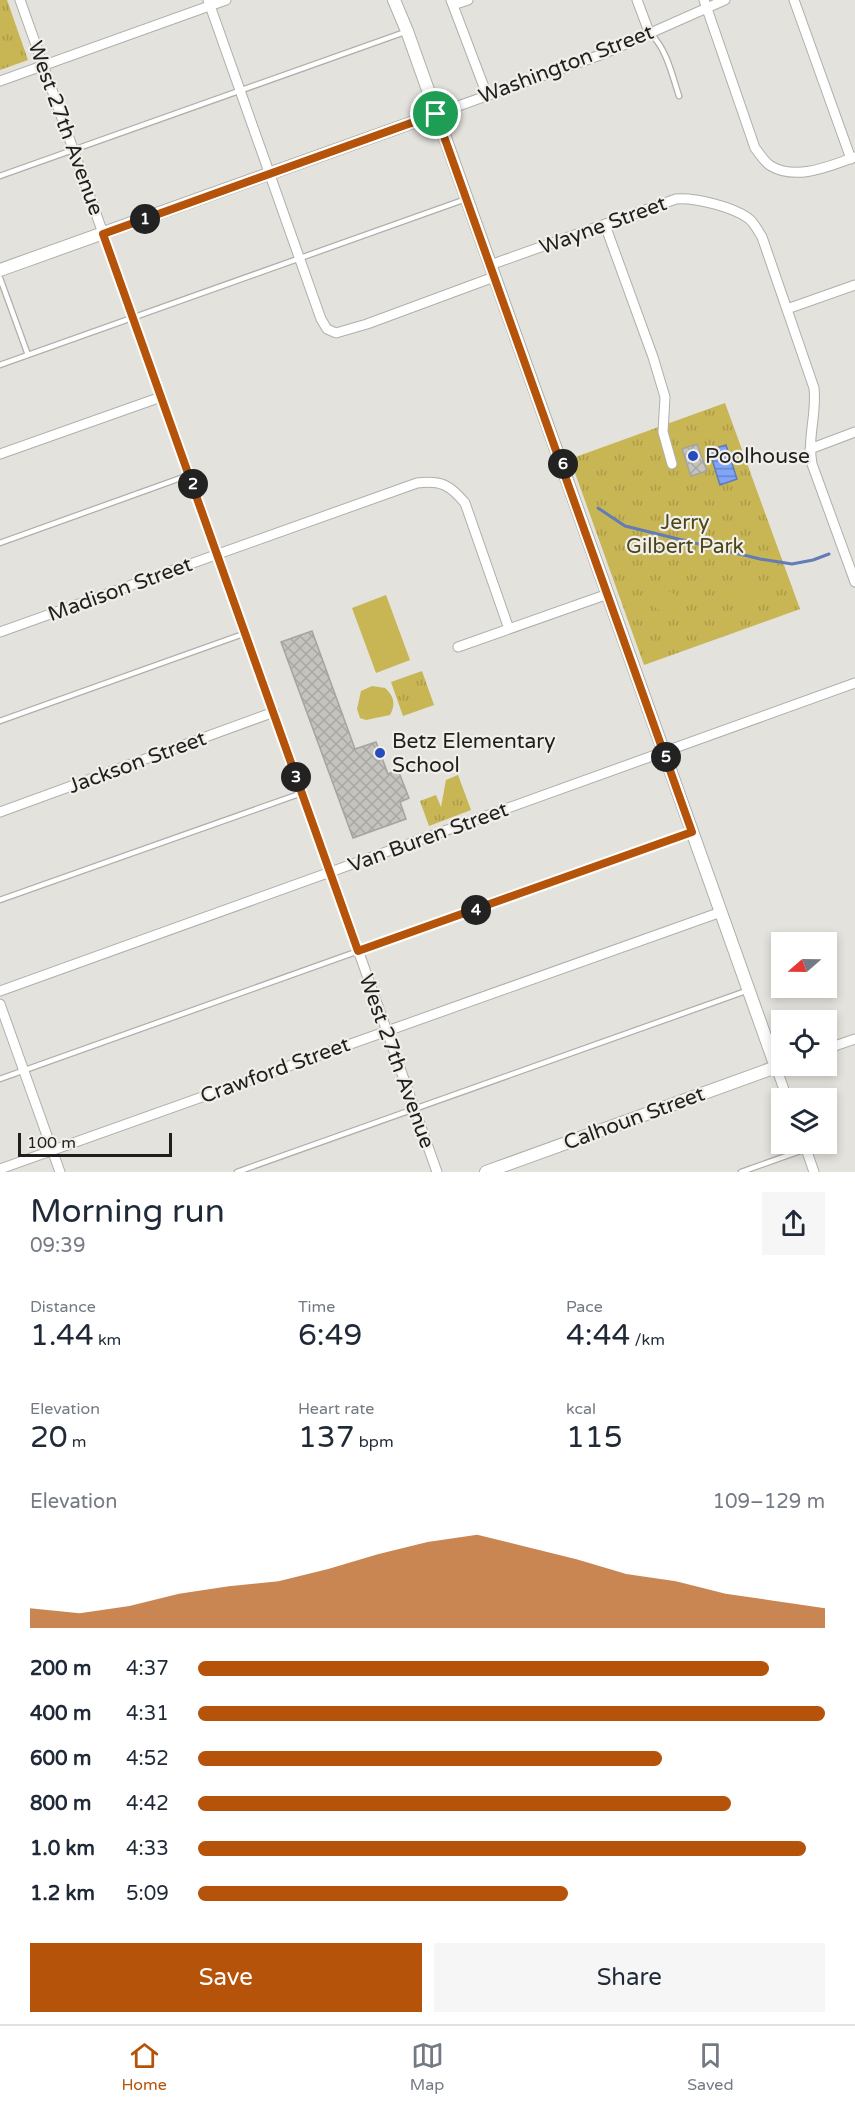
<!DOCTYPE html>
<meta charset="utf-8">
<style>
:root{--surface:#fff;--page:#f6f6f7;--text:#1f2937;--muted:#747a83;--line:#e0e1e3;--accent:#b45309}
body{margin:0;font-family:"Varela Round",sans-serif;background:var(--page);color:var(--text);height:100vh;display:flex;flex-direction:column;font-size:22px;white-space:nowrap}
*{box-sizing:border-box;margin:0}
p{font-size:20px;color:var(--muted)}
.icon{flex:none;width:33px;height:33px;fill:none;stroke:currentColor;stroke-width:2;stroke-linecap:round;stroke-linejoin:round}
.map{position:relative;height:1172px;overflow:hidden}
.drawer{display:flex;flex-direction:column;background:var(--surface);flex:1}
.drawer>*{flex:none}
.needle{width:39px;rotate:250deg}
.fabs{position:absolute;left:771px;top:932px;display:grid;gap:12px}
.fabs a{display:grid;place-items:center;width:66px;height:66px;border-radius:0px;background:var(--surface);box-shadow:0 3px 9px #0003;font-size:30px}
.scale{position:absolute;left:18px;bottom:15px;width:154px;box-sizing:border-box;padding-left:6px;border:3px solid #201f1d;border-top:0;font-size:16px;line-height:21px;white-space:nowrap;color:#201f1d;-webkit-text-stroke:4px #f0efea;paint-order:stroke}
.pin{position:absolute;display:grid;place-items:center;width:51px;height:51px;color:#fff;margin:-26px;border:3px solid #fff;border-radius:50%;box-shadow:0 2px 6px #0007}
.km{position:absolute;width:30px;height:30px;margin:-15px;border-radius:50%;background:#222;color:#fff;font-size:16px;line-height:30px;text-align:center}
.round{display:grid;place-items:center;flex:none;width:63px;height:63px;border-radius:0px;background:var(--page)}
.head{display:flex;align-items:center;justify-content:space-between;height:102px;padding:0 30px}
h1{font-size:33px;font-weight:600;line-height:45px}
.figures{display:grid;grid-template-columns:repeat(3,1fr);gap:9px;height:102px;padding:6px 30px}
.figures div{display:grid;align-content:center}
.figures b{font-size:30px;font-weight:600}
.figures small{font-size:16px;font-weight:400}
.figures p{font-size:16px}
.chart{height:168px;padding:12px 30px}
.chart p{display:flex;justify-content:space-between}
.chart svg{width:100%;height:108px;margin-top:6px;fill:var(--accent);opacity:.7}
.action{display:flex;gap:12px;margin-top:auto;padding:12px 30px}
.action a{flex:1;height:69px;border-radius:0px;background:var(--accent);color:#fff;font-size:24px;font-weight:600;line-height:69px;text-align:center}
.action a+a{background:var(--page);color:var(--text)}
ul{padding:0 30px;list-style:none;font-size:20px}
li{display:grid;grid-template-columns:96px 72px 1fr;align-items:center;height:45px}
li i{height:15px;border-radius:8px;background:var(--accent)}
.menu{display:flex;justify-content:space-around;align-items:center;height:84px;border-top:2px solid var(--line);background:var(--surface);font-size:16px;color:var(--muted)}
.menu a{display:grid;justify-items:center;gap:3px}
.menu .current{color:var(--accent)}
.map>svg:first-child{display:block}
</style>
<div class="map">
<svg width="855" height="1172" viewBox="0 0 855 1172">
<defs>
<pattern id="park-tufts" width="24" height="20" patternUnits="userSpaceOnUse" patternTransform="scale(1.5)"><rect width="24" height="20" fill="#c8b554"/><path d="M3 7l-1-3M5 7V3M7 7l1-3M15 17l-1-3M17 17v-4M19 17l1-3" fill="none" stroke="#ac9b49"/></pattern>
<pattern id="water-rules" width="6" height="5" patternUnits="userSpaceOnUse" patternTransform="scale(1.5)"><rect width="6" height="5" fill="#7fa4f8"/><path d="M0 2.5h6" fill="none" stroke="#6885c8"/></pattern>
<pattern id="building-cross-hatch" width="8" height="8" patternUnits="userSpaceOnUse" patternTransform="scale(1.5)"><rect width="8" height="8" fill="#c4c3be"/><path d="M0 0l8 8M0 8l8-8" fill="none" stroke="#a8a7a3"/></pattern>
</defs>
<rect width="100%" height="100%" fill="#e3e2dc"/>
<!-- park -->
<path fill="url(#park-tufts)" d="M0 0H7L28 60 0 70Z
M725 403 800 609 644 665 570 459Z
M422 671 434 705 403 716 391 682Z
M458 775 471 810 429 826 420 801 436 795 441 807 446 780Z"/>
<!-- garden -->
<path fill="#c8b554" d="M725 583 754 588 751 604 722 598Z
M657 585 677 596 667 614 647 603Z
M386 595 410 660 376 673 352 608Z
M372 686 385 688C394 696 396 704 390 715L366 720 360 718 357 709 361 691Z"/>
<!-- water -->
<path fill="url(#water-rules)" stroke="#627cb6" stroke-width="1.5" d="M726 445 737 479 720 485 709 450Z"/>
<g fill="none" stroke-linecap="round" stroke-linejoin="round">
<!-- stream -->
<path stroke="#627cb6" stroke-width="3" d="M598 508 625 526 760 559 792 564 813 560 829 554"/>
</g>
<!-- building -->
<path fill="url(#building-cross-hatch)" stroke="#a5a49f" stroke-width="1.5" d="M697 444 707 471 691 476 682 449Z
M312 631 355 749 376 742 388 774 398 770 409 798 400 802 406 819 353 838 281 642Z"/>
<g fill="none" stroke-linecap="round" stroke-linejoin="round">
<!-- service casing -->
<g stroke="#b0afaa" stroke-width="7">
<path id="service" d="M651 34C667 50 672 75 679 96
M0 176 405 32
M0 278 28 355
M0 365 466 199
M0 543 189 475
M0 721 246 633
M0 900 302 793
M0 1079 692 832
M237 1172 746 991
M741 1172 806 1149"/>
</g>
<!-- minor casing -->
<g stroke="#b0afaa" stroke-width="11">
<path id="minor" d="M20 0 437 1172
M208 0 321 319 327 329 336 333 367 324 494 277
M451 0 487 95
M637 0 649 32
M704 0 755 148C760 154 765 163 771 166 796 181 830 166 855 157
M794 0 851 159
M453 5 468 0
M0 81 226 0
M436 114 603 54 725 0
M605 225 653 357 665 397 663 432 672 464
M490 265 676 199C694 197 733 207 748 218 754 222 758 231 762 237L814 388C817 415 807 436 812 464L855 582
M787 309 855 285
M810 449 855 432
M0 454 161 397
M0 632 417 483C441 480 450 485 465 503L509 629
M458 647 608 594
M0 812 274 712
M0 991 855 683
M0 1004 60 1172
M826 1049 855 1039
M783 1065 776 1067 787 1098
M804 1143 814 1172
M0 1169 721 912"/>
</g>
<!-- tertiary casing -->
<g stroke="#b0afaa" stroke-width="14">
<path id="tertiary" d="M394 0 407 31 776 1067 486 1172
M0 270 436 114"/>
</g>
<!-- service -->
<use href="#service" stroke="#fff" stroke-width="4.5"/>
<!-- minor -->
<use href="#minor" stroke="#fff" stroke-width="9"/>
<!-- tertiary -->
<use href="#tertiary" stroke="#fff" stroke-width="12"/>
</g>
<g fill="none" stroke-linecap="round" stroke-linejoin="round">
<!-- route casing -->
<g stroke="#fff" stroke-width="12">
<path id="route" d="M436 114 692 832 358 951 103 234Z"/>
</g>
<!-- route -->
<use href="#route" stroke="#b45309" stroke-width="8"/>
</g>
<!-- markers -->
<g fill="#274dbc" stroke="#f0efea" stroke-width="2">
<circle cx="693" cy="456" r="6"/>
<circle cx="380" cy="753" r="6"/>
</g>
<g text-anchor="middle" stroke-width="4.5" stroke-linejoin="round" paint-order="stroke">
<!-- street labels -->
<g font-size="21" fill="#201f1d" stroke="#f0efea">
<text transform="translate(566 64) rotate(-21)" y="7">Washington Street</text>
<text transform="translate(66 128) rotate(70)" y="7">West 27th Avenue</text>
<text transform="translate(603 225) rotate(-20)" y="7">Wayne Street</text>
<text transform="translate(120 589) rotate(-20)" y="7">Madison Street</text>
<text transform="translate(137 762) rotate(-20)" y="7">Jackson Street</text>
<text transform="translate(428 837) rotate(-20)" y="7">Van Buren Street</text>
<text transform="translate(397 1061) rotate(70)" y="7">West 27th Avenue</text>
<text transform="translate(275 1070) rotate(-20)" y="7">Crawford Street</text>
<text transform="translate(634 1118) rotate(-20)" y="7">Calhoun Street</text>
</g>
<!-- poi labels -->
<g font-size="21" fill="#201f1d" stroke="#f0efea" text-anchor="start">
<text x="705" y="463">Poolhouse</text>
<text x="392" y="748">Betz Elementary<tspan x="392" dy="24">School</tspan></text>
</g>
<!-- park labels -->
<g font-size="21" fill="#4d4518" stroke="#f0efea">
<text x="685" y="529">Jerry<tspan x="685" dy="24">Gilbert Park</tspan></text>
</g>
</g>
</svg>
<div class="fabs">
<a><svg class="needle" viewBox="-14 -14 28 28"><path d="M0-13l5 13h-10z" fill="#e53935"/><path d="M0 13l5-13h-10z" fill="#747a83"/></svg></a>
<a><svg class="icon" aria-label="locate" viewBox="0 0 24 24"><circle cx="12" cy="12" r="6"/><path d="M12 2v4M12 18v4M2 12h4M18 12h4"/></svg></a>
<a><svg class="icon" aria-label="layers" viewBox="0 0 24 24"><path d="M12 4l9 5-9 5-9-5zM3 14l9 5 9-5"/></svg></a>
</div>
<div class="scale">100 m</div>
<div class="pin" style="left:436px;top:114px;background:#1e9e55"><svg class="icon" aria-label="arrive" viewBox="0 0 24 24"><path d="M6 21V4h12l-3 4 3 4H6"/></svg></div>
<b class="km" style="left:145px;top:219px">1</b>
<b class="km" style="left:193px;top:484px">2</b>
<b class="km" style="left:296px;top:777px">3</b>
<b class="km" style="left:476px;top:910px">4</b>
<b class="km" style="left:666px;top:757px">5</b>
<b class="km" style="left:563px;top:464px">6</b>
</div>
<section class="drawer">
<div class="head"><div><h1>Morning run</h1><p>09:39</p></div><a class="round"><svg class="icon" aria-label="share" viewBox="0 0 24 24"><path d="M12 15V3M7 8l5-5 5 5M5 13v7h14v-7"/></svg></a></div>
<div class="figures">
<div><p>Distance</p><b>1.44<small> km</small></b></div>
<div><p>Time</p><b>6:49</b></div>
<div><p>Pace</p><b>4:44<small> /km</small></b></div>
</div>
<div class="figures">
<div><p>Elevation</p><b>20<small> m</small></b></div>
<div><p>Heart rate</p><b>137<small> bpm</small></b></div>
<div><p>kcal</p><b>115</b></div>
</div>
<div class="chart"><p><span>Elevation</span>109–129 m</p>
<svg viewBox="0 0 160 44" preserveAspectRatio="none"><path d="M0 44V36L10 38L20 35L30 30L40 27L50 25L60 20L70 14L80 9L90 6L100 11L110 16L120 22L130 25L140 30L150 33L160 36V44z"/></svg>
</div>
<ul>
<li><b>200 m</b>4:37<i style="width:91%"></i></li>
<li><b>400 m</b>4:31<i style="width:100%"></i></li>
<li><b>600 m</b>4:52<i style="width:74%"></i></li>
<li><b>800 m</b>4:42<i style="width:85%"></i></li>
<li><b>1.0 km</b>4:33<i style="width:97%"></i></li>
<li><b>1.2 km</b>5:09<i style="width:59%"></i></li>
</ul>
<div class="action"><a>Save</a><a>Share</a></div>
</section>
<nav class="menu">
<a class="current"><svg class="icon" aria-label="home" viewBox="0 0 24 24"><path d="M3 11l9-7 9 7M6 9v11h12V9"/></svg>Home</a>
<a><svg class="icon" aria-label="map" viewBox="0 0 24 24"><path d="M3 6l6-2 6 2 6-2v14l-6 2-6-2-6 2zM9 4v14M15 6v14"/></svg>Map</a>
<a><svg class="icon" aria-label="saved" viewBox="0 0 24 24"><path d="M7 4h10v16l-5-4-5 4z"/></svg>Saved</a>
</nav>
